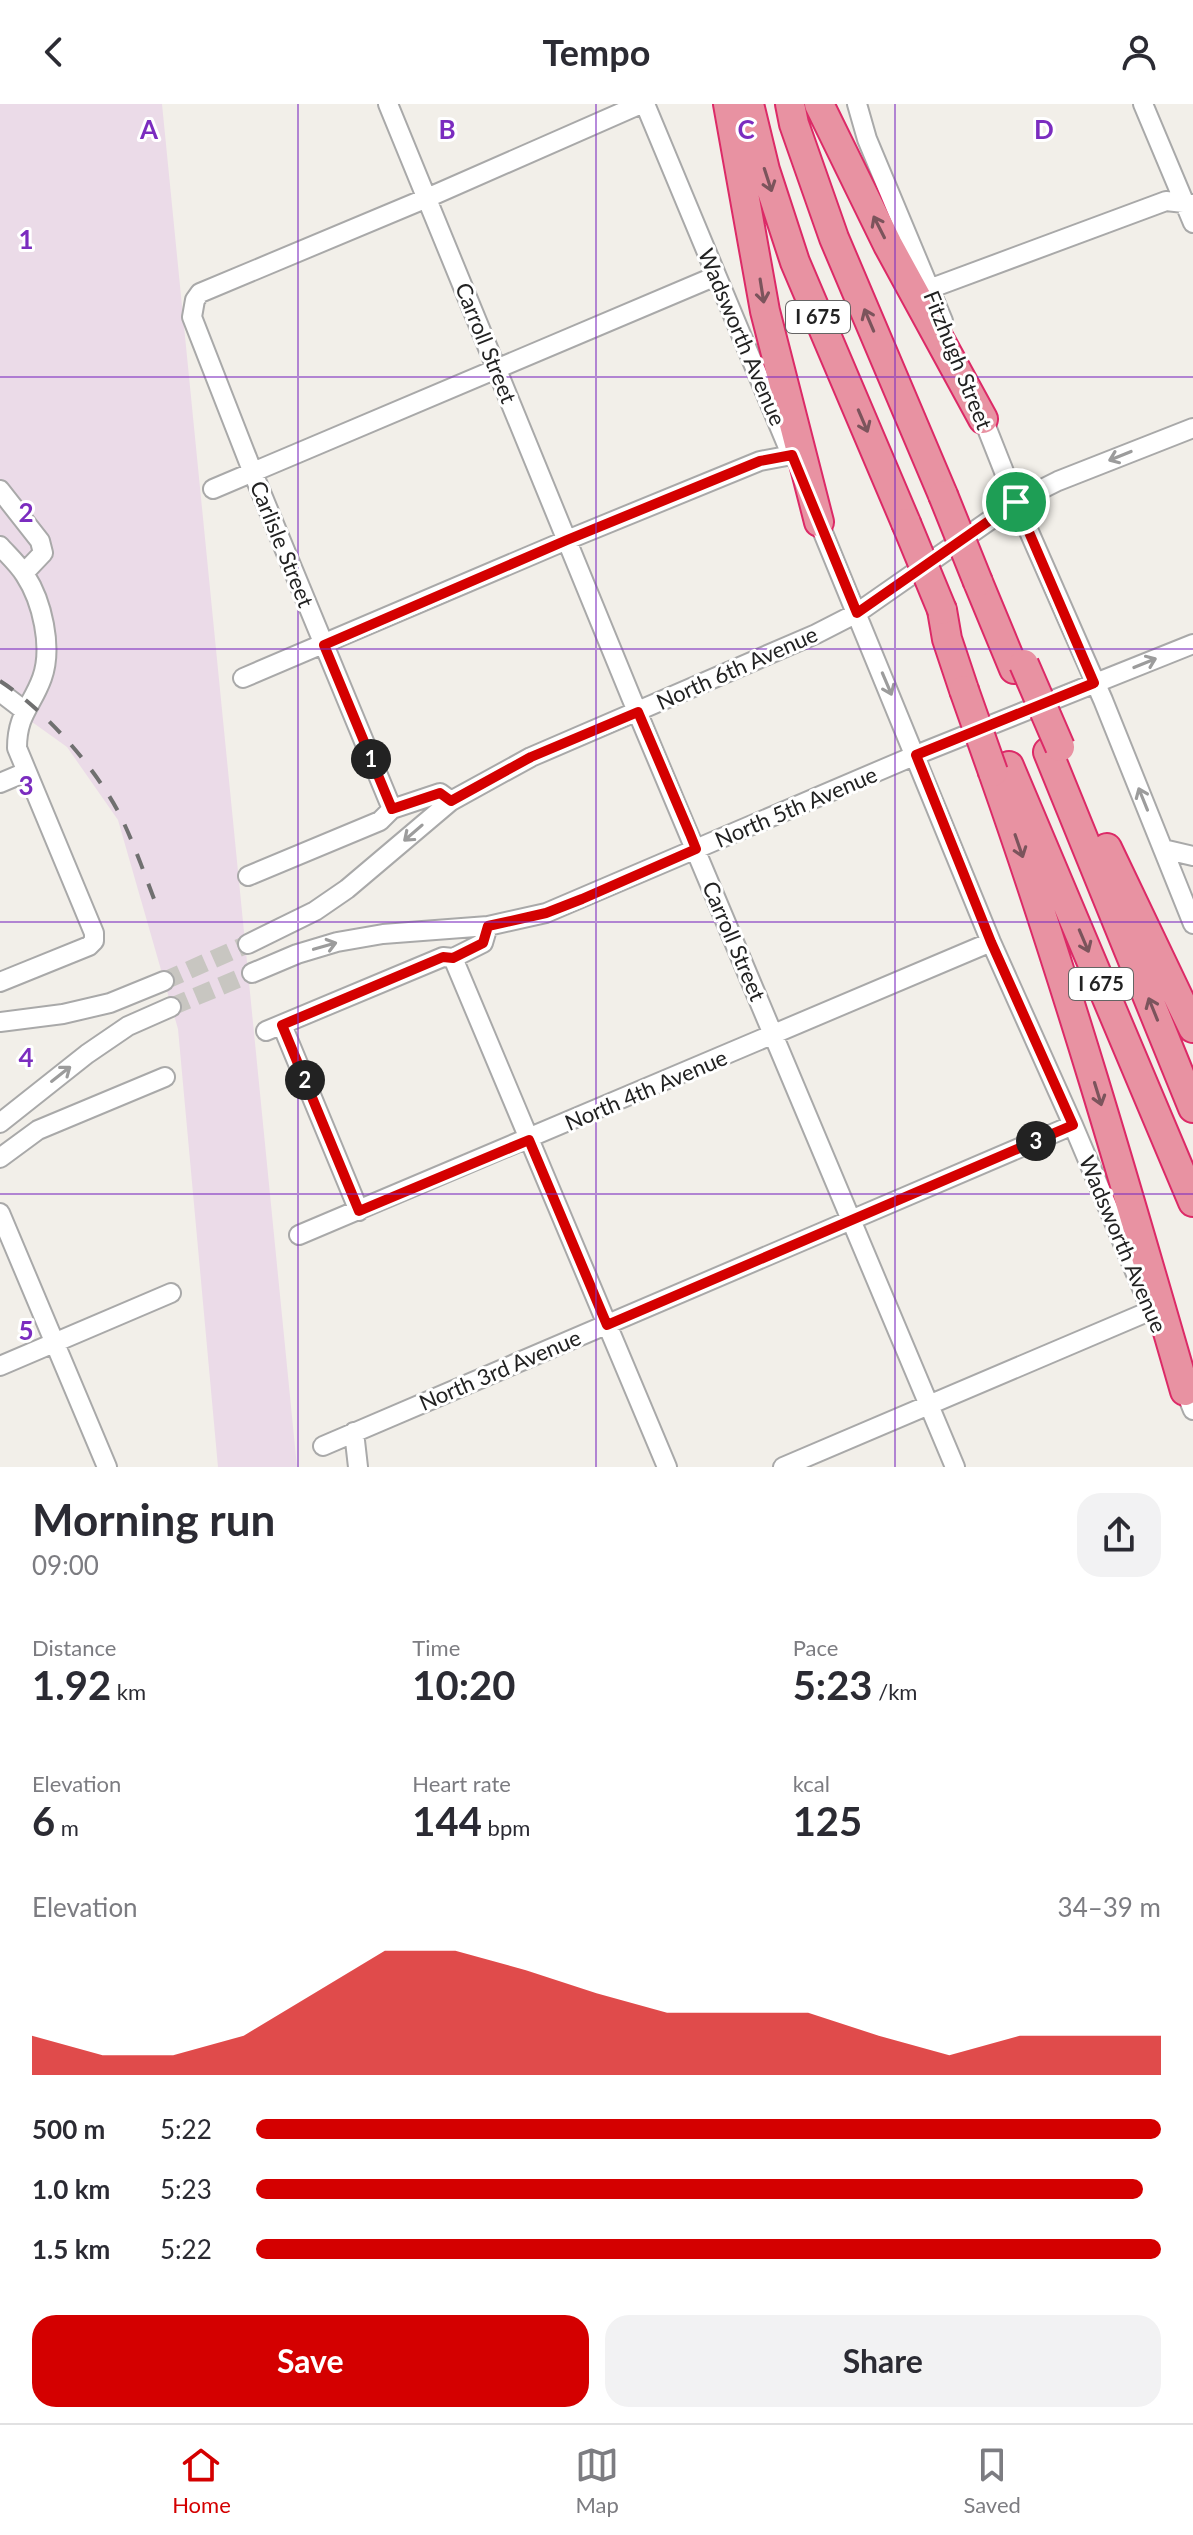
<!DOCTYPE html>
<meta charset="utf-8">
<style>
:root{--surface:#fff;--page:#f2f2f3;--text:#2b2b33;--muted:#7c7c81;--line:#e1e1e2;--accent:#d40000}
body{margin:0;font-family:Lato,sans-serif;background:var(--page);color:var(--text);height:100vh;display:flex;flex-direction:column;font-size:30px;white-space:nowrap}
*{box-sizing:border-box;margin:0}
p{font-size:26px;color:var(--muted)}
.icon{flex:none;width:44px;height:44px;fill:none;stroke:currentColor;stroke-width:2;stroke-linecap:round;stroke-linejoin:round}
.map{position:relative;height:1363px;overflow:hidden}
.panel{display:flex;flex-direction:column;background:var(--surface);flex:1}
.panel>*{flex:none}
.pin{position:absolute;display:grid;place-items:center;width:68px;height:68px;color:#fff;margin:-34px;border:4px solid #fff;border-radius:50%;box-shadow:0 2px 8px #0007}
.km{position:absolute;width:40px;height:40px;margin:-20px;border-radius:50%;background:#222;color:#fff;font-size:22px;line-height:40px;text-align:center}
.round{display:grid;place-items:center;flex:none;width:84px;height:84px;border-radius:24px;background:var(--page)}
.summary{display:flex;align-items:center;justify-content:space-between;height:136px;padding:0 32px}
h1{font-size:44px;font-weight:700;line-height:60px}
.stats{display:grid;grid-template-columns:repeat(3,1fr);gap:12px;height:136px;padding:8px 32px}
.stats div{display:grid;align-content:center}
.stats b{font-size:40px;font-weight:700}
.stats small{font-size:22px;font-weight:400}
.stats p{font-size:22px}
.chart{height:224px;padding:16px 32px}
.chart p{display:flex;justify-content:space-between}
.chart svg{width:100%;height:144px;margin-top:8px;fill:var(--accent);opacity:.7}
.action{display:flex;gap:16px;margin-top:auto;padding:16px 32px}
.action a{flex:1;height:92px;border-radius:24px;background:var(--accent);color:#fff;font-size:32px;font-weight:700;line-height:92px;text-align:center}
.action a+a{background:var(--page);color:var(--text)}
ul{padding:0 32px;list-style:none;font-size:26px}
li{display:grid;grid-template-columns:128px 96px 1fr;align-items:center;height:60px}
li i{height:20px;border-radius:10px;background:var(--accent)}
header{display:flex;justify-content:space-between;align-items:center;height:104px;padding:0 32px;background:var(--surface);font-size:36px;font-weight:700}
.tab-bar{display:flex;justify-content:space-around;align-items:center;height:112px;border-top:2px solid var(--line);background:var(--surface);font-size:22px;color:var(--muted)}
.tab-bar a{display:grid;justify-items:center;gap:4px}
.tab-bar .selected{color:var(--accent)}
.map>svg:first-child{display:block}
</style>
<header><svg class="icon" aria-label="back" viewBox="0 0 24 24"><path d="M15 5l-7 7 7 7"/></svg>Tempo<svg class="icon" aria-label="person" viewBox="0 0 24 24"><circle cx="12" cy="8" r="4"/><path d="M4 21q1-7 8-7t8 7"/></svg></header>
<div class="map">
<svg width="1193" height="1363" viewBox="0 0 1193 1363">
<rect width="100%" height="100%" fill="#f2efe9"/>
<!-- railway -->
<path fill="#ebdbe8" d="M0 0H162L297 1363H218L178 925 118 716 67 643 0 595Z"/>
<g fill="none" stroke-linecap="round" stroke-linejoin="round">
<!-- minor-tunnel -->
<path stroke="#c8c6c1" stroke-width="18" stroke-dasharray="18 9" stroke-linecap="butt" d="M164 877 248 840
M171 903 252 869"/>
<!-- minor casing -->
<g stroke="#a9a9a9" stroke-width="22">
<path id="minor" d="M388 0 631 593 955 1363
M645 0 790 348
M857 0 867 35 943 217
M1143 0 1193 119
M929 185 1166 97 1193 100
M980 307 1016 398 1103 596 1193 820
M213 385 716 172
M0 386 40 437 43 449 24 469
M815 409 991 838 1073 1021 1147 1196
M0 442C8 451 18 460 25 471 42 497 53 543 42 574 32 602 17 610 17 644L94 829V837L89 842 0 878
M243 574 567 436 760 357 792 351
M0 588 25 607
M0 679 26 668
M451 697 440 689 392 705 253 369 192 213 195 196 200 189 427 94 641 0
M1163 745 1193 752
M248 772 380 717 392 705
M488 822 483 839 453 854 667 1363
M248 840 315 807 347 785 451 697 531 653 816 530 857 509 1016 398 1058 377 1193 324
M252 869 297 850 337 838 383 830 488 822 546 809 916 651 1193 540
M0 918 63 910 110 899 164 877
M282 921 359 1107
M266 927 443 853 453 854
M0 1019 87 950 128 922 171 903
M0 1054 38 1026 165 973
M0 1109 107 1363
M299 1131 991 838
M0 1262 171 1189
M1182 1279 1193 1306
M354 1328 358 1363
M323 1342 1073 1021
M783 1363 1152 1206"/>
</g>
<!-- highway casing -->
<g stroke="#dc2a67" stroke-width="32">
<path id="highway" d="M728 0 765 207 819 418
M749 0 765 66 795 158 906 419
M790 0 794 20 834 134 943 391
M819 0 888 141 983 315
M978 478 1014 565
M942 506 947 535 964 586
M1048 648 1193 1004
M1009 662 1193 1098
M993 668C1065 872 1125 1079 1185 1287
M1107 744 1193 924"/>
</g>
<!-- minor -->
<use href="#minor" stroke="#fff" stroke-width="18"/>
<!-- highway -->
<use href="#highway" stroke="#e892a2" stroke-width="28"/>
<!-- rail -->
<path stroke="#707070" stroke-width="4" stroke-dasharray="16 16" stroke-linecap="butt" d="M0 577C45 606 94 662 119 709 133 737 143 766 154 795"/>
<!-- highway-bridge casing -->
<g stroke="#dc2a67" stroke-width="32" stroke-linecap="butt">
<path id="highway-bridge" d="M943 391 978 478
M906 419 942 506
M1024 560 1060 643
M964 586 993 668"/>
</g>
<!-- highway-bridge -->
<use href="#highway-bridge" stroke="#e892a2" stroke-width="28"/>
</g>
<!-- one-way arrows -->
<defs><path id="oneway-shaft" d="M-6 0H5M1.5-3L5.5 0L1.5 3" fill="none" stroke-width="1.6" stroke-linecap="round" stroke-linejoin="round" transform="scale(2)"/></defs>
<g stroke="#7b545c">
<use href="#oneway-shaft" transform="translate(768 76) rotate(72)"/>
<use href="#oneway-shaft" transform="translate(879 123) rotate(-117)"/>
<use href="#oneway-shaft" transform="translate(762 187) rotate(81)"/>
<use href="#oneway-shaft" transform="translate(869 216) rotate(-113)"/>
<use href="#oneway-shaft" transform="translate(863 317) rotate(67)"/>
<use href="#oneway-shaft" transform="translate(1019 742) rotate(71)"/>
<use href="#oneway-shaft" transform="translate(1084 837) rotate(67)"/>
<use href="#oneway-shaft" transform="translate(1153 905) rotate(-112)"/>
<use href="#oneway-shaft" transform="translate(1098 990) rotate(73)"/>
</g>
<g stroke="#9c9c9c">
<use href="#oneway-shaft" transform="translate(1120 352) rotate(158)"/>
<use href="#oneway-shaft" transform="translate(1145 559) rotate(-22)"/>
<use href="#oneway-shaft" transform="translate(887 580) rotate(67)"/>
<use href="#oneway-shaft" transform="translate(1143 695) rotate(-112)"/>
<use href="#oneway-shaft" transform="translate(413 729) rotate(139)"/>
<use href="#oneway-shaft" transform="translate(325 842) rotate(-16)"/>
<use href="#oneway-shaft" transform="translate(61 970) rotate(-38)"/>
</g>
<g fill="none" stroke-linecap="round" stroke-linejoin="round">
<!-- route casing -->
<g stroke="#fff" stroke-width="16">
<path id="route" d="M792 351 857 509 1016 398 1094 579 916 651 991 838 1073 1021 607 1221 529 1036 359 1107 282 921 443 853 453 854 483 839 488 822 546 809 582 795 696 745 690 730 638 608 531 653 451 697 440 689 392 705 324 541 567 436 760 357Z"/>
</g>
<!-- route -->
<use href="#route" stroke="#d40000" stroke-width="10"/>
</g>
<!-- grid -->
<path fill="none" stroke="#7b2cbf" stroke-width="2" stroke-opacity="0.55" d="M298 0V1363M596 0V1363M895 0V1363M0 273H1193M0 545H1193M0 818H1193M0 1090H1193"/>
<g text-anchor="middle" stroke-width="6" stroke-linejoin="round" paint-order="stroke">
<!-- shield labels -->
<g fill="#fff" stroke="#646464" stroke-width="2">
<rect x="786" y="197" width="64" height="32" rx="6"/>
<rect x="1069" y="864" width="64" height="32" rx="6"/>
</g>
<g font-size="20" font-weight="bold" fill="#222">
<text x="818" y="220">I 675</text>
<text x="1101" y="887">I 675</text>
</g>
<!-- street labels -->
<g font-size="22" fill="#222" stroke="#fff">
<text transform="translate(742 233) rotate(67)" y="8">Wadsworth Avenue</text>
<text transform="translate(486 239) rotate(68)" y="8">Carroll Street</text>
<text transform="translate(958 256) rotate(68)" y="8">Fitzhugh Street</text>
<text transform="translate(282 440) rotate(68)" y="8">Carlisle Street</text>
<text transform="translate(737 564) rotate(-24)" y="8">North 6th Avenue</text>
<text transform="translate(796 703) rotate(-23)" y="8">North 5th Avenue</text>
<text transform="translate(734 837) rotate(67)" y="8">Carroll Street</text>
<text transform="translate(646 986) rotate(-23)" y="8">North 4th Avenue</text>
<text transform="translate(1123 1140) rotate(67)" y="8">Wadsworth Avenue</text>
<text transform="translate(500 1266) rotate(-23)" y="8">North 3rd Avenue</text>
</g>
</g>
<g font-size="26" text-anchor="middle" font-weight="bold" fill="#7b2cbf" stroke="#fff" stroke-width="6" stroke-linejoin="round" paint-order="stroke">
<text x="149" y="35">A</text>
<text x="447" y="35">B</text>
<text x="746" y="35">C</text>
<text x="1044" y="35">D</text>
<text x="26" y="145">1</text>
<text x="26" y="418">2</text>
<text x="26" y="691">3</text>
<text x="26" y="963">4</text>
<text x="26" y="1236">5</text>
</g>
</svg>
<div class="pin" style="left:1016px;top:398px;background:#1e9e55"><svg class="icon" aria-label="arrive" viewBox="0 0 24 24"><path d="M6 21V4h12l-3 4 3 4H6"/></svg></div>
<b class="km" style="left:371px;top:655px">1</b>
<b class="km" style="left:305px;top:976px">2</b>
<b class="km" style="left:1036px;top:1037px">3</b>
</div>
<section class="panel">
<div class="summary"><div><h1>Morning run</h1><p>09:00</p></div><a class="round"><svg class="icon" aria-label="share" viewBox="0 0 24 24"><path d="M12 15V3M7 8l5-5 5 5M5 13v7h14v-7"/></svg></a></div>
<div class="stats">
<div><p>Distance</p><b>1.92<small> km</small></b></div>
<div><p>Time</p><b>10:20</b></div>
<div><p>Pace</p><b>5:23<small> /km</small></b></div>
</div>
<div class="stats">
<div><p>Elevation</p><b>6<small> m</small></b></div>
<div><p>Heart rate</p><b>144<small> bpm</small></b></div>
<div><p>kcal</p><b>125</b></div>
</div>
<div class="chart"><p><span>Elevation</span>34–39 m</p>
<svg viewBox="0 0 160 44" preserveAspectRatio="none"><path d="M0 44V32L10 38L20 38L30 32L40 19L50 6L60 6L70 12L80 19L90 25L100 25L110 25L120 32L130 38L140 32L150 32L160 32V44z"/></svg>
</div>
<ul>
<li><b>500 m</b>5:22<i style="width:100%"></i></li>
<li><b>1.0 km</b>5:23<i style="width:98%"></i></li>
<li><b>1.5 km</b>5:22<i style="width:100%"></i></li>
</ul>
<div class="action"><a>Save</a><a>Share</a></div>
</section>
<nav class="tab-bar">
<a class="selected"><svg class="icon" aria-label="home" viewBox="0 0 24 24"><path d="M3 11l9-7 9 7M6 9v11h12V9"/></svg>Home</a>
<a><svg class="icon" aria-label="map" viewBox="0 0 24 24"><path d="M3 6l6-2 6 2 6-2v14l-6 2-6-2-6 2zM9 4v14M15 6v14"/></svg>Map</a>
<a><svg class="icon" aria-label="saved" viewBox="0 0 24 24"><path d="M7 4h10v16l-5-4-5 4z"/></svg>Saved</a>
</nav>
